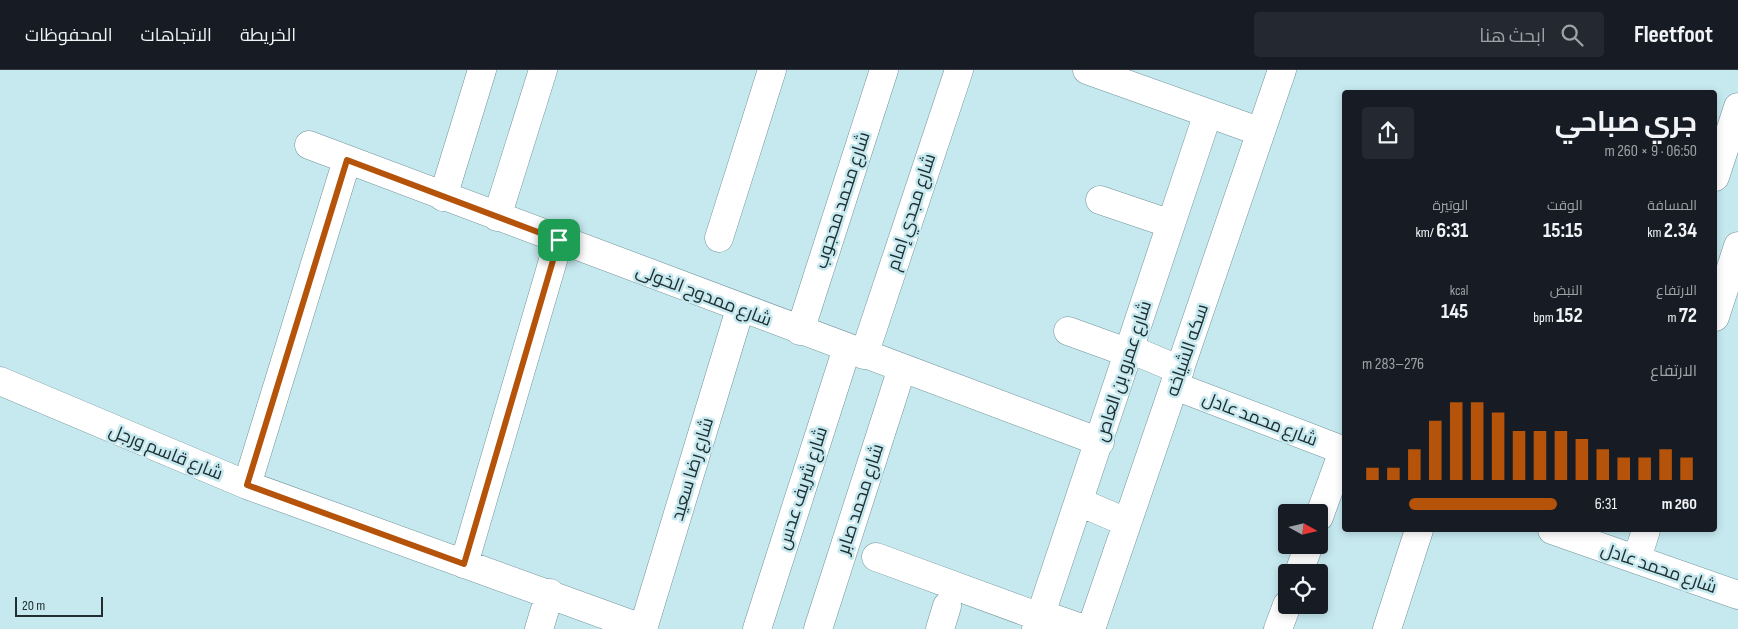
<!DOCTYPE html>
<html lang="ar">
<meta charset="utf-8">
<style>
:root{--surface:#171b24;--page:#242831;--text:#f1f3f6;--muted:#9ea1a6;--line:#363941;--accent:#b45309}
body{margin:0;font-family:"Sofia Sans Condensed",Cairo,sans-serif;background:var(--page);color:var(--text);direction:rtl;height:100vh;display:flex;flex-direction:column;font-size:19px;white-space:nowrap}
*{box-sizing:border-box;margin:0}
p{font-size:16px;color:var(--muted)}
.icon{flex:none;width:28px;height:28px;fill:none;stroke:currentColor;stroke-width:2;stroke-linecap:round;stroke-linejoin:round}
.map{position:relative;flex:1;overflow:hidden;direction:ltr}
.side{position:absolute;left:1342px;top:20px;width:375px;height:442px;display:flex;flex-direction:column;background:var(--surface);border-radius:5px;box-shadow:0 2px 8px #0003;direction:rtl}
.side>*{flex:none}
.needle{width:32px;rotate:98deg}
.buttons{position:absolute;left:1278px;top:434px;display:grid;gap:10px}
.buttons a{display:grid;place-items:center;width:50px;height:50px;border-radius:5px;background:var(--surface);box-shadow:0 2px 8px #0003;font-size:25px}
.scale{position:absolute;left:15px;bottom:12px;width:88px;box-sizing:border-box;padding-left:5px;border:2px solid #202e30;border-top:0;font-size:14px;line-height:18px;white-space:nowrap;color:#202e30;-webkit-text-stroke:4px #c6e9f0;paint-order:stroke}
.pin{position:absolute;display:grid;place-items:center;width:42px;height:42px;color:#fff;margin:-21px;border-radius:10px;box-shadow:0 2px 8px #0006}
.round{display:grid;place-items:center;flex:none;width:52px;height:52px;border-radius:5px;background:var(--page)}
.summary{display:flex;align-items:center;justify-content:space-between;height:85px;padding:0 20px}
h1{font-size:28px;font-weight:700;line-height:38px}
.figures{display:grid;grid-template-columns:repeat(3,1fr);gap:8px;height:85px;padding:5px 20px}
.figures div{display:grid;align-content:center}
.figures b{font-size:21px;font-weight:700}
.figures small{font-size:14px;font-weight:400}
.figures p{font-size:14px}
.chart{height:140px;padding:10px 20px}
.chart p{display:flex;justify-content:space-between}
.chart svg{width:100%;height:90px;margin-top:5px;stroke:var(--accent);stroke-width:6}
ul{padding:0 20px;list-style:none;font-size:16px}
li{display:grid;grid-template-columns:80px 60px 1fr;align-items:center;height:38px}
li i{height:12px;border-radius:6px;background:var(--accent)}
header{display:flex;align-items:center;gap:30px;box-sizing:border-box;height:70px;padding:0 25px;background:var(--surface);border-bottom:1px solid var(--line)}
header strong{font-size:24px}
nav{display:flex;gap:28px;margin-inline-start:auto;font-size:18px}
.search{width:350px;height:45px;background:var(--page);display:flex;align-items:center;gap:12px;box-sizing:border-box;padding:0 18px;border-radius:5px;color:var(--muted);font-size:19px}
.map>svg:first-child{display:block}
</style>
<header>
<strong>Fleetfoot</strong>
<div class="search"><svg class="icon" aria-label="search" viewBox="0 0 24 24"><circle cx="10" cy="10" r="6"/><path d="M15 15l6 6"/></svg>ابحث هنا</div>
<nav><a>الخريطة</a><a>الاتجاهات</a><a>المحفوظات</a></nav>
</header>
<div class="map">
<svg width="1738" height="559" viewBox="0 0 1738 559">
<rect width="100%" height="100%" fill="#c6e9f0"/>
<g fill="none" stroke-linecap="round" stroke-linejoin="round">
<!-- minor casing -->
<g stroke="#729399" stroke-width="29">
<path id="minor" d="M1087 0 1261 62
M309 75 1100 372
M1715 107 1738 37
M443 127 482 0
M1100 130 1171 154
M497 147 543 0
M719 168 772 0
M1715 247 1738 176
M800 261 884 0
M1068 261 1129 283
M1130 279 1180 300
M864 285 959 0
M0 311 247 415 644 559
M1175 316 1345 381
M247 415 347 90
M1079 432 1126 452
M1319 447 1343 381
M1552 460 1738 525
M876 487 1040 547
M1637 489 1646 460
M464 494 559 170
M1299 502 1309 475
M1041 544 1084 559
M539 559 550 523
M643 559 740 239
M757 559 847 278
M818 559 902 298
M940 559 947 536
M1036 559 1208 43
M1091 559 1282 0
M1278 559 1287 535
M1387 559 1419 460"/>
</g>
<!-- minor -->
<use href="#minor" stroke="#fff" stroke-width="28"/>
</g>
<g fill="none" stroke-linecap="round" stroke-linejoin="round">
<!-- route casing -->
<g stroke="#fff" stroke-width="10">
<path id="route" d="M347 90 559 170 464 494 247 415Z"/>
</g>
<!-- route -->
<use href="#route" stroke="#b45309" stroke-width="6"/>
</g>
<g text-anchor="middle" stroke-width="5" stroke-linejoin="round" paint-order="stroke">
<!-- street labels -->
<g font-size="18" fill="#202e30" stroke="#c6e9f0">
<text transform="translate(842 130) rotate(-72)" y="6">شارع محمد محجوب</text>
<text transform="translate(911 142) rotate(-72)" y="6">شارع مجدي إمام</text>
<text transform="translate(704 225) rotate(21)" y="6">شارع ممدوح الخولى</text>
<text transform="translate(1187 280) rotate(-71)" y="6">سكه الشياخه</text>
<text transform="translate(1123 301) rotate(-72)" y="6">شارع عمرو بن العاص</text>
<text transform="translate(1260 349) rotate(21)" y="6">شارع محمد عادل</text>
<text transform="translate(166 382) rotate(22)" y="6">شارع قاسم ورجل</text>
<text transform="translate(692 399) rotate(-73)" y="6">شارع رضا سعيد</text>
<text transform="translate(802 418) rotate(-72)" y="6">شارع شريف عدس</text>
<text transform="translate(860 429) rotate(-72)" y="6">شارع محمد صابر</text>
<text transform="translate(1659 498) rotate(19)" y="6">شارع محمد عادل</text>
</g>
</g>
</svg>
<div class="buttons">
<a><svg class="needle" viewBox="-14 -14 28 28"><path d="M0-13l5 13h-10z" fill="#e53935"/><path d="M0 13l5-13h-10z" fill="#9ea1a6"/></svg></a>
<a><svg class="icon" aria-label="locate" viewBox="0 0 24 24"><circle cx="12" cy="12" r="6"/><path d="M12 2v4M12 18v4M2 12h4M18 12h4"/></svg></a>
</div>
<div class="scale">20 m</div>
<div class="pin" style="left:559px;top:170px;background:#1e9e55"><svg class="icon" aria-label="arrive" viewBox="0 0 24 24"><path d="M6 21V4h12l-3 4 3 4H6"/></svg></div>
<section class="side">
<div class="summary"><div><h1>جري صباحي</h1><p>06:50 · 9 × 260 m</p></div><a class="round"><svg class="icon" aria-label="share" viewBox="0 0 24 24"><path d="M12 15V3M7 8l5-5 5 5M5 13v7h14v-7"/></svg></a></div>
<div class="figures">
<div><p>المسافة</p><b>2.34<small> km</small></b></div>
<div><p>الوقت</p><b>15:15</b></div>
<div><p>الوتيرة</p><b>6:31<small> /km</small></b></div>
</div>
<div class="figures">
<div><p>الارتفاع</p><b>72<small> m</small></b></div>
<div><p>النبض</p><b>152<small> bpm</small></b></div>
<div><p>kcal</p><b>145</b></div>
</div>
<div class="chart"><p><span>الارتفاع</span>276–283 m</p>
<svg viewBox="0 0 160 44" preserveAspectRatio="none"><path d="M5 44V38M15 44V38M25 44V29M35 44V15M45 44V6M55 44V6M65 44V11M75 44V20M85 44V20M95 44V20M105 44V24M115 44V29M125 44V33M135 44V33M145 44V29M155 44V33"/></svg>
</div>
<ul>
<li><b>260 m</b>6:31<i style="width:76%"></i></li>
</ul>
</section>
</div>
